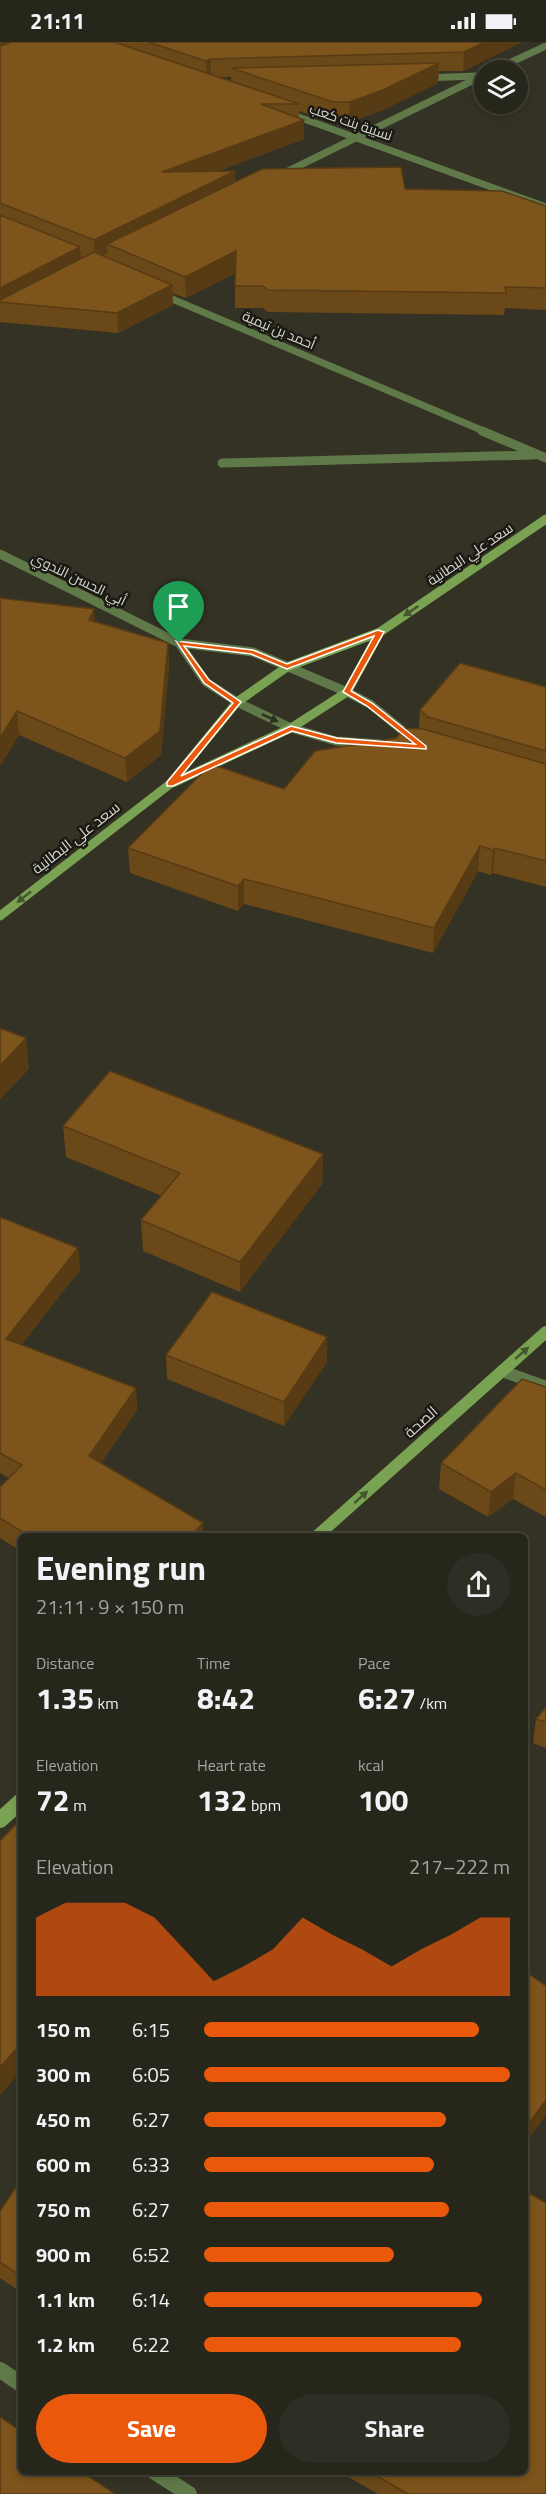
<!DOCTYPE html>
<meta charset="utf-8">
<style>
:root{--surface:#27261b;--page:#2f2e24;--text:#f1f3f6;--muted:#a4a5a3;--line:#43433a;--accent:#ea580c}
body{margin:0;font-family:"Titillium Web",Cairo,sans-serif;background:var(--page);color:var(--text);height:100vh;display:flex;flex-direction:column;font-size:22px;white-space:nowrap}
*{box-sizing:border-box;margin:0}
p{font-size:20px;color:var(--muted)}
.icon{flex:none;width:33px;height:33px;fill:none;stroke:currentColor;stroke-width:2;stroke-linecap:round;stroke-linejoin:round}
.map{position:relative;flex:1;overflow:hidden}
.panel{position:absolute;left:18px;top:1491px;width:510px;height:942px;display:flex;flex-direction:column;background:var(--surface);border-radius:9px;box-shadow:0 3px 9px #0003,0 0 0 2px var(--line)}
.panel>*{flex:none}
.controls{position:absolute;left:474px;top:18px;display:grid;gap:12px}
.controls a{display:grid;place-items:center;width:54px;height:54px;border-radius:50%;background:var(--surface);box-shadow:0 3px 9px #0003,0 0 0 2px var(--line);font-size:30px}
.pin{position:absolute;display:grid;place-items:center;width:51px;height:51px;color:#fff;margin:-62px -26px;border-radius:50% 50% 50% 0;rotate:-45deg;box-shadow:0 0 6px #0007}
.pin .icon{rotate:45deg}
.round{display:grid;place-items:center;flex:none;width:63px;height:63px;border-radius:32px;background:var(--page)}
.overview{display:flex;align-items:center;justify-content:space-between;height:102px;padding:0 18px}
h1{font-size:33px;font-weight:700;line-height:45px}
.metrics{display:grid;grid-template-columns:repeat(3,1fr);gap:9px;height:102px;padding:6px 18px}
.metrics div{display:grid;align-content:center}
.metrics b{font-size:30px;font-weight:700}
.metrics small{font-size:16px;font-weight:400}
.metrics p{font-size:16px}
.chart{height:168px;padding:12px 18px}
.chart p{display:flex;justify-content:space-between}
.chart svg{width:100%;height:108px;margin-top:6px;fill:var(--accent);opacity:.7}
.button{display:flex;gap:12px;margin-top:auto;padding:12px 18px}
.button a{flex:1;height:69px;border-radius:36px;background:var(--accent);color:#fff;font-size:24px;font-weight:700;line-height:69px;text-align:center}
.button a+a{background:var(--page);color:var(--text)}
ul{padding:0 18px;list-style:none;font-size:20px}
li{display:grid;grid-template-columns:96px 72px 1fr;align-items:center;height:45px}
li i{height:15px;border-radius:8px;background:var(--accent)}
.status{display:flex;justify-content:space-between;align-items:center;height:42px;padding:0 30px;background:var(--surface);direction:ltr}
.status svg{height:16px;fill:currentColor}
.map>svg:first-child{display:block}
</style>
<div class="status"><b>21:11</b><svg viewBox="0 0 49 12"><path d="M0 12V9h3v3zM5 12V6h3v6zM10 12V3h3v9zM15 12V0h3v12zM26 1h20v11H26zM47 4h2v5h-2z"/></svg></div>
<div class="map">
<svg width="546" height="2452" viewBox="0 0 546 2452">
<rect width="100%" height="100%" fill="#343224"/>
<g fill="none" stroke-linecap="round" stroke-linejoin="round">
<!-- minor-far3 -->
<path stroke="#607949" stroke-width="7" d="M494 28 546 4
M424 36 476 34
M285 70 546 165
M278 134 484 33
M158 251 486 390"/>
<!-- minor-far2 -->
<path stroke="#607949" stroke-width="9" d="M482 389 546 416
M222 421 534 413
M0 512 179 601 253 610 347 650 370 662 413 697
M179 601 206 640 237 660 291 686 336 699 380 702"/>
<!-- minor-far1 -->
<path stroke="#607949" stroke-width="12" d="M502 1329 546 1345"/>
<!-- minor -->
<path stroke="#607949" stroke-width="16" d="M0 2328 21 2342
M155 2430 189 2452"/>
<!-- secondary-far2 -->
<path stroke="#7aa253" stroke-width="9" d="M173 741 291 686 347 650 380 590
M0 874 170 742 237 660 287 625 380 590 546 477"/>
<!-- secondary-far1 -->
<path stroke="#7aa253" stroke-width="12" d="M317 1494 546 1290"/>
<!-- secondary -->
<path stroke="#7aa253" stroke-width="16" d="M0 1778 21 1759"/>
</g>
<!-- wall -->
<path fill="#6b4818" fill-rule="evenodd" d="M0 0H522L463 29H439L438 41 383 68 349 80 333 81 299 69V76L304 97 218 129H235V140L405 147 546 164V268L505 266 504 273 268 270 263 266H235V231L186 256 172 251 173 263 118 291 0 280ZM219 35H231V39Z
M0 556 95 579 168 601 169 624 161 713 127 740 19 693 0 724Z
M546 645V845L493 831 491 833 478 829 433 911 244 862 238 869 130 831 128 806 284 747 396 696 419 687 420 668Z
M63 1084 323 1112 322 1142 240 1250 143 1209 141 1178 162 1154 66 1115Z
M0 1175 78 1206 80 1228 21 1303 136 1346 137 1368 101 1421 203 1494H21V1509L0 1496V1445L9 1436 0 1431Z
M327 1295V1320L284 1384 167 1337 166 1313Z
M546 1345V1475L513 1457 488 1475 439 1447 441 1421Z
M546 1665V1706L533 1701 536 1677Z
M21 2138V2250L0 2236V2169Z
M340 2430H525L546 2452H378Z"/>
<!-- shaded-wall -->
<path fill="#573b14" d="M0 0H29L0 12Z
M485 0H522L463 29 464 10Z
M211 17V35L207 38 206 19Z
M439 21 438 41 383 68 349 80 350 60Z
M304 78V97L163 150 162 130Z
M235 129 236 149 107 202 108 211 95 218 94 198Z
M80 205 82 225 0 260V246Z
M236 209V231L186 256 185 235Z
M172 243 173 263 118 291 117 271Z
M94 567 96 590 89 578Z
M168 601 169 624 161 713 127 740 125 716Z
M17 669 19 693 0 724V696Z
M480 804 478 829 433 911 434 886Z
M495 806 493 831 491 833 493 808Z
M244 837V862L238 869V844Z
M26 996 29 1027 0 1058V1024Z
M323 1112 322 1142 240 1250V1220Z
M78 1206 80 1228 9 1319 6 1297Z
M327 1295V1320L284 1384V1360Z
M136 1346 137 1368 91 1436 89 1414Z
M516 1431 513 1457 488 1475 491 1450Z
M203 1481V1494H191Z
M21 2002V2030L0 2053V2025Z
M546 2058V2073L525 2102V2087Z"/>
<!-- building -->
<path fill="#7c541c" stroke="#573b14" stroke-width="1.5" d="M12 0H114L299 62H261L304 78 162 130 235 129 94 198 0 161V4Z
M148 0H485L464 10 211 17 206 19Z
M439 21 383 48 350 60H333L231 26Z
M401 125 405 147 502 149 546 164V246L505 245 506 251 268 248 263 244H235L236 209 185 235 107 202 262 127Z
M0 173 80 205 0 246Z
M94 210 172 243 117 271 0 260V258Z
M0 556 94 567 89 578 168 601 160 689 125 716 17 669 0 696Z
M460 621 546 645V709L428 675 420 668Z
M404 686 423 687 546 722V819L495 806 493 808 480 804 434 886 244 837 238 844 128 806 211 722 284 747 315 709 396 696Z
M0 986 26 996 0 1024Z
M110 1029 323 1112 240 1220 141 1178 180 1131 63 1084Z
M0 1175 78 1206 6 1297 136 1346 89 1414 203 1481 191 1494H29L0 1476V1445L22 1423 0 1411Z
M212 1250 327 1295 284 1360 166 1313Z
M522 1337 546 1345V1448L516 1431 491 1450 441 1421Z
M546 1665V1680L536 1677Z
M21 1777V2002L0 2025V1799Z
M525 1929 546 1944V2058L525 2087Z
M21 2138V2234L0 2220V2169Z
M525 2149 546 2161V2452H408L370 2430H525Z
M0 2375 21 2389V2430H82L115 2452H0Z"/>
<!-- one-way arrows -->
<defs><path id="oneway-solid" d="M-6-.8H1V-3.2L6.5 0L1 3.2V.8H-6Z" transform="scale(1.5)"/></defs>
<g fill="#455730">
<use href="#oneway-solid" transform="translate(411 569) rotate(146)"/>
<use href="#oneway-solid" transform="translate(24 855) rotate(142)"/>
<use href="#oneway-solid" transform="translate(522 1311) rotate(-41)"/>
<use href="#oneway-solid" transform="translate(361 1455) rotate(-42)"/>
</g>
<use fill="#2c3120" href="#oneway-solid" transform="translate(270 676) rotate(25)"/>
<!-- route -->
<path fill="#ea580c" stroke="#fff" stroke-width="1.5" fill-rule="evenodd" d="M378 588 384 590 351 649 372 661 426 704V707L336 701 292 689 173 744H167V740L233 661 204 641 176 599 253 608 287 622ZM374 594 343 650 367 664 415 702 337 696 291 684 181 734 241 660 209 638 184 604 251 612 287 627Z"/>
<g text-anchor="middle" stroke-width="5" stroke-linejoin="round" paint-order="stroke">
<!-- far-street labels -->
<g font-size="14" fill="#dad9d0" stroke="#1a1913">
<text transform="translate(351 80) rotate(19)" y="5">نسيبة بنت كعب</text>
<text transform="translate(279 288) rotate(23)" y="5">أحمد بن تيمية</text>
<text transform="translate(470 512) rotate(-34)" y="5">سعد علي البطانية</text>
<text transform="translate(79 537) rotate(26)" y="5">أبي الحسن الندوي</text>
</g>
<!-- street labels -->
<g font-size="15" fill="#dad9d0" stroke="#1a1913">
<text transform="translate(76 796) rotate(-38)" y="5">سعد علي البطانية</text>
<text transform="translate(421 1380) rotate(-42)" y="5">الصحة</text>
</g>
</g>
</svg>
<div class="controls">
<a><svg class="icon" aria-label="layers" viewBox="0 0 24 24"><path d="M12 4l9 5-9 5-9-5zM3 14l9 5 9-5"/></svg></a>
</div>
<div class="pin" style="left:179px;top:601px;background:#1e9e55"><svg class="icon" aria-label="arrive" viewBox="0 0 24 24"><path d="M6 21V4h12l-3 4 3 4H6"/></svg></div>
<section class="panel">
<div class="overview"><div><h1>Evening run</h1><p>21:11 · 9 × 150 m</p></div><a class="round"><svg class="icon" aria-label="share" viewBox="0 0 24 24"><path d="M12 15V3M7 8l5-5 5 5M5 13v7h14v-7"/></svg></a></div>
<div class="metrics">
<div><p>Distance</p><b>1.35<small> km</small></b></div>
<div><p>Time</p><b>8:42</b></div>
<div><p>Pace</p><b>6:27<small> /km</small></b></div>
</div>
<div class="metrics">
<div><p>Elevation</p><b>72<small> m</small></b></div>
<div><p>Heart rate</p><b>132<small> bpm</small></b></div>
<div><p>kcal</p><b>100</b></div>
</div>
<div class="chart"><p><span>Elevation</span>217–222 m</p>
<svg viewBox="0 0 160 44" preserveAspectRatio="none"><path d="M0 44V12L10 6L20 6L30 6L40 12L50 25L60 38L70 32L80 25L90 12L100 19L110 25L120 32L130 25L140 19L150 12L160 12V44z"/></svg>
</div>
<ul>
<li><b>150 m</b>6:15<i style="width:90%"></i></li>
<li><b>300 m</b>6:05<i style="width:100%"></i></li>
<li><b>450 m</b>6:27<i style="width:79%"></i></li>
<li><b>600 m</b>6:33<i style="width:75%"></i></li>
<li><b>750 m</b>6:27<i style="width:80%"></i></li>
<li><b>900 m</b>6:52<i style="width:62%"></i></li>
<li><b>1.1 km</b>6:14<i style="width:91%"></i></li>
<li><b>1.2 km</b>6:22<i style="width:84%"></i></li>
</ul>
<div class="button"><a>Save</a><a>Share</a></div>
</section>
</div>
